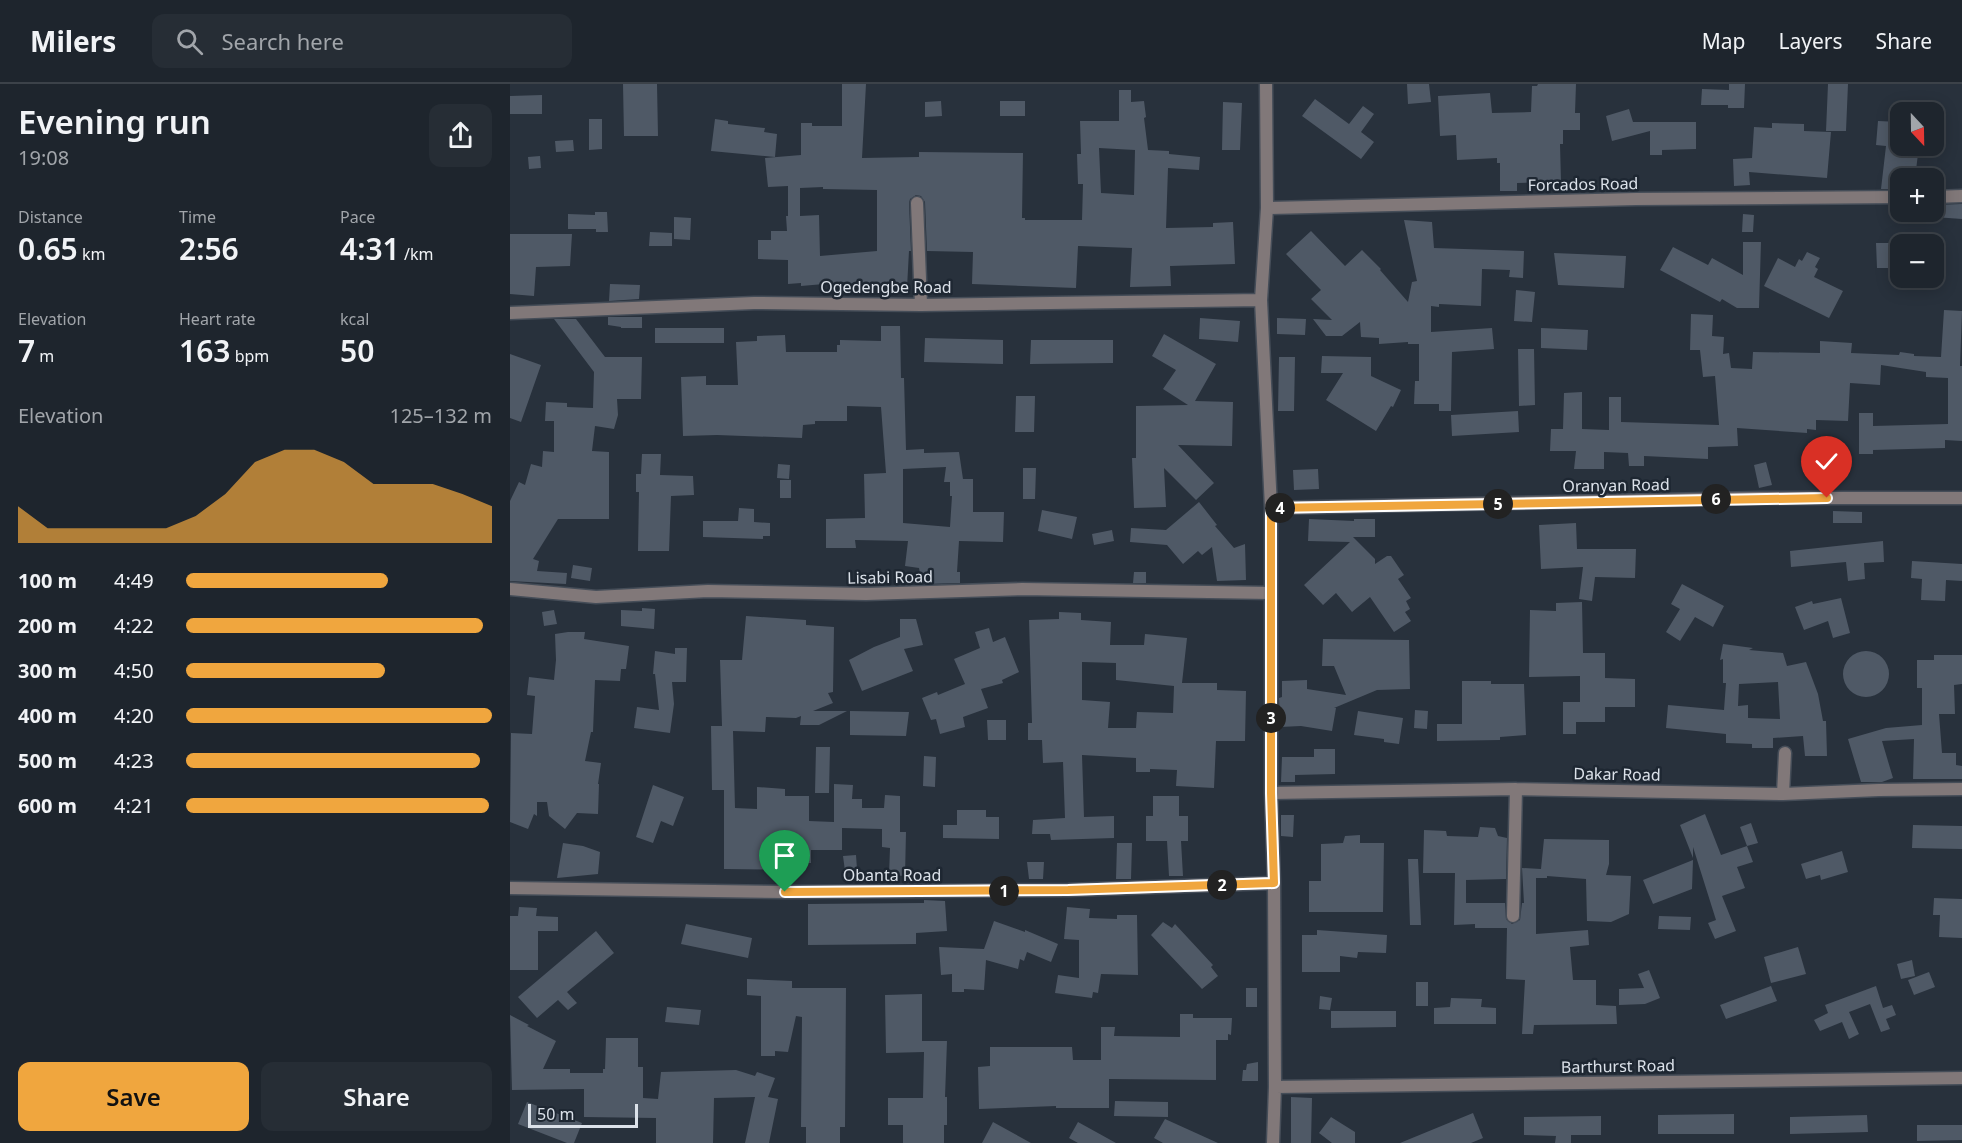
<!DOCTYPE html>
<meta charset="utf-8">
<style>
:root{--surface:#1e252d;--page:#262d35;--text:#f1f3f6;--muted:#a1a5aa;--line:#3c4249;--accent:#f0a63e}
body{margin:0;font-family:"Noto Sans",sans-serif;background:var(--page);color:var(--text);height:100vh;display:flex;flex-direction:column;font-size:22px;white-space:nowrap}
*{box-sizing:border-box;margin:0}
p{font-size:20px;color:var(--muted)}
.icon{flex:none;width:33px;height:33px;fill:none;stroke:currentColor;stroke-width:2;stroke-linecap:round;stroke-linejoin:round}
.map{position:relative;flex:1;overflow:hidden}
.panel{display:flex;flex-direction:column;background:var(--surface);width:510px}
.panel>*{flex:none}
.needle{width:39px;rotate:158deg}
.tools{position:absolute;left:1380px;top:18px;display:grid;gap:12px}
.tools a{display:grid;place-items:center;width:54px;height:54px;border-radius:12px;background:var(--surface);box-shadow:0 3px 15px #0003,0 0 0 2px var(--line);font-size:30px}
.scale{position:absolute;left:18px;bottom:15px;width:110px;box-sizing:border-box;padding-left:6px;border:3px solid #dbe1e9;border-top:0;font-size:16px;line-height:21px;white-space:nowrap;color:#dbe1e9;-webkit-text-stroke:4px #1e2732;paint-order:stroke}
.pin{position:absolute;display:grid;place-items:center;width:51px;height:51px;color:#fff;margin:-62px -26px;border-radius:50% 50% 50% 0;rotate:-45deg;box-shadow:0 0 6px #0007}
.pin .icon{rotate:45deg}
.km{position:absolute;width:30px;height:30px;margin:-15px;border-radius:50%;background:#222;color:#fff;font-size:16px;line-height:30px;text-align:center}
.round{display:grid;place-items:center;flex:none;width:63px;height:63px;border-radius:12px;background:var(--page)}
.overview{display:flex;align-items:center;justify-content:space-between;height:102px;padding:0 18px}
h1{font-size:33px;font-weight:600;line-height:45px}
.figures{display:grid;grid-template-columns:repeat(3,1fr);gap:9px;height:102px;padding:6px 18px}
.figures div{display:grid;align-content:center}
.figures b{font-size:30px;font-weight:600}
.figures small{font-size:16px;font-weight:400}
.figures p{font-size:16px}
.chart{height:168px;padding:12px 18px}
.chart p{display:flex;justify-content:space-between}
.chart svg{width:100%;height:108px;margin-top:6px;fill:var(--accent);opacity:.7}
.primary-button{display:flex;gap:12px;margin-top:auto;padding:12px 18px}
.primary-button a{flex:1;height:69px;border-radius:12px;background:var(--accent);color:#111;font-size:24px;font-weight:600;line-height:69px;text-align:center}
.primary-button a+a{background:var(--page);color:var(--text)}
ul{padding:0 18px;list-style:none;font-size:20px}
li{display:grid;grid-template-columns:96px 72px 1fr;align-items:center;height:45px}
li i{height:15px;border-radius:8px;background:var(--accent)}
header{display:flex;align-items:center;gap:36px;box-sizing:border-box;height:84px;padding:0 30px;background:var(--surface);border-bottom:2px solid var(--line)}
header strong{font-size:28px}
nav{display:flex;gap:33px;margin-inline-start:auto;font-size:21px}
.search{width:420px;height:54px;background:var(--page);display:flex;align-items:center;gap:15px;box-sizing:border-box;padding:0 21px;border-radius:12px;color:var(--muted);font-size:22px}
main{display:flex;flex:1;min-height:0}
.map>svg:first-child{display:block}
</style>
<header>
<strong>Milers</strong>
<div class="search"><svg class="icon" aria-label="search" viewBox="0 0 24 24"><circle cx="10" cy="10" r="6"/><path d="M15 15l6 6"/></svg>Search here</div>
<nav><a>Map</a><a>Layers</a><a>Share</a></nav>
</header>
<main>
<section class="panel">
<div class="overview"><div><h1>Evening run</h1><p>19:08</p></div><a class="round"><svg class="icon" aria-label="share" viewBox="0 0 24 24"><path d="M12 15V3M7 8l5-5 5 5M5 13v7h14v-7"/></svg></a></div>
<div class="figures">
<div><p>Distance</p><b>0.65<small> km</small></b></div>
<div><p>Time</p><b>2:56</b></div>
<div><p>Pace</p><b>4:31<small> /km</small></b></div>
</div>
<div class="figures">
<div><p>Elevation</p><b>7<small> m</small></b></div>
<div><p>Heart rate</p><b>163<small> bpm</small></b></div>
<div><p>kcal</p><b>50</b></div>
</div>
<div class="chart"><p><span>Elevation</span>125–132 m</p>
<svg viewBox="0 0 160 44" preserveAspectRatio="none"><path d="M0 44V29L10 38L20 38L30 38L40 38L50 38L60 33L70 24L80 11L90 6L100 6L110 11L120 20L130 20L140 20L150 24L160 29V44z"/></svg>
</div>
<ul>
<li><b>100 m</b>4:49<i style="width:66%"></i></li>
<li><b>200 m</b>4:22<i style="width:97%"></i></li>
<li><b>300 m</b>4:50<i style="width:65%"></i></li>
<li><b>400 m</b>4:20<i style="width:100%"></i></li>
<li><b>500 m</b>4:23<i style="width:96%"></i></li>
<li><b>600 m</b>4:21<i style="width:99%"></i></li>
</ul>
<div class="primary-button"><a>Save</a><a>Share</a></div>
</section>
<div class="map">
<svg width="1452" height="1059" viewBox="0 0 1452 1059">
<rect width="100%" height="100%" fill="#28313c"/>
<!-- building -->
<path fill="#4f5966" fill-rule="evenodd" d="M113 0H147L148 52H114Z
M332 0H356L352 74 409 73V68L513 69 512 134H515V136H572L573 100H568L567 70H571L570 37H609V6H621V18L634 17 636 33 634 34 638 66 659 67V70L690 73 689 86 658 84 656 144 703 143V139L723 138 725 180 660 182 661 202 620 203 622 164 568 162 566 204 462 200 463 168 417 167 415 118 411 112 406 111 400 115 399 119 401 167H399L397 204 370 203V201L337 203V198L291 202V199L278 200V176L248 175V156H261V147H277L276 132H278V102L258 103 255 74 291 71V39H302V42H332ZM589 64 625 66 624 111 591 109ZM313 103V105L367 106V167L310 172 309 131 290 132V104Z
M897 0H919L921 18 898 20Z
M1028 0H1066L1065 29H1070V46H1053V60H1050L1051 98 1007 99V107H990V79H987V74L947 76 946 51 930 52 928 12 980 9 982 29 1021 28 1022 2H1027Z
M1219 0H1235L1234 24H1218V21H1191L1192 5 1219 6Z
M1318 0H1338L1336 47H1316Z
M32 11V30H0V12Z
M805 15 839 40 853 22 864 30 851 48 864 58 851 75 792 32Z
M431 17 432 32 415 33V18Z
M490 17H515V32H490Z
M713 18 732 19 730 66H712Z
M1119 25 1123 38H1186V65L1152 66V71H1140V47L1102 57 1096 32Z
M79 35H92V65L79 66Z
M205 35 218 37V40L255 44 254 48 267 50 265 73 201 67Z
M1368 37 1390 38V62H1409L1405 94H1390V105H1371L1376 62 1366 61Z
M1262 39 1294 40V47L1321 48 1317 94 1239 88 1240 101 1224 102 1223 75 1242 74 1244 43 1262 44Z
M1424 40H1436L1435 65H1424Z
M63 56 64 67 46 68 45 57Z
M30 72 31 84 19 85 18 73Z
M1452 120V135L1424 133V121Z
M85 128H97L98 148H86V145H58V130L85 131Z
M1233 130 1244 131 1243 148H1232Z
M164 133 181 134 180 156 164 155Z
M894 136 922 138 924 164 1014 167 1013 194 999 193 1000 186 972 185 971 222 929 220V223L921 222V248L982 244 984 265 942 268 941 327H929V320H904L905 297H909V260H898V258L869 260V254L851 253 850 238 832 252H816L803 235 822 236 801 215 811 206 776 170 801 147 835 182 852 166 871 185 870 186 898 218 902 198 907 197Z
M140 148 162 149V162H139Z
M0 150H62L60 182 26 183 24 212 0 210Z
M1233 158H1251L1249 224H1227L1212 215 1210 218 1150 186 1163 163 1198 181 1202 174 1233 191Z
M1424 158H1435V183H1424Z
M1366 159H1390V184H1367Z
M1297 168 1310 174 1305 183 1308 185 1304 193 1333 207 1319 234 1254 202 1268 174 1285 183 1289 175 1292 177Z
M1044 169 1116 172 1114 204 1048 201Z
M100 200 130 201 129 215 99 217Z
M1006 206 1025 208 1022 238 1004 237Z
M1434 226 1452 227 1450 282H1452V357L1435 356V364L1363 366V370H1349V329H1363V342L1438 340V294L1416 293V288L1371 281 1370 301 1340 299 1338 337 1306 336V346L1297 345V349L1227 344 1228 362 1198 363V375L1134 372V382H1119L1118 369 1094 368V385H1064L1066 367H1040L1041 345H1053L1054 309 1072 308V345L1099 346V313H1111V338L1209 341 1205 292 1193 293 1190 266H1180L1181 230 1203 231 1202 252 1214 253 1213 270 1219 269 1221 284 1242 285 1243 268 1310 269V257L1342 259 1341 269 1389 271 1390 268 1404 270V272L1431 273Z
M98 233H132V244H111V243L98 241Z
M690 234 730 237 728 258 689 255Z
M767 234 796 235 795 251 767 250Z
M44 235H66L95 273H132L131 315H107L108 331 104 345 85 342 82 367 99 368V435H48L23 475 29 477 27 487 57 489 56 500 0 497V417L9 398 15 401 21 380 32 383 33 367 44 368V337H35L36 318 57 319V323L83 324 84 288Z
M371 242H390L391 294H394L396 366 414 365V369L449 368 453 395H463V428H494L493 458 449 457 447 488H450V499L412 500 409 484 395 482 398 457 345 456 346 464H316V435L355 434 354 390 376 389 371 323 337 322V337H305V340L293 341 292 354 207 351 173 352 171 293 196 292V301H228L226 258 247 257V252L275 251 276 268H327V261H330V256L371 257ZM436 383 434 398H440V412H442L440 443 393 439V385Z
M145 244H214V259H145Z
M1031 244 1078 246 1077 266 1031 264Z
M654 250 706 280 685 317 723 318 722 362 668 361 704 399 686 416 654 384 656 423 624 424 622 374H626V322L678 321 653 305 666 286 642 272Z
M415 254 493 256V280L414 278Z
M521 256H603V279L520 280Z
M1008 265H1024L1025 321 1009 322Z
M0 270 31 281 11 338 0 334Z
M812 272 861 273V292L891 306 883 323 881 322 866 347 816 316 833 289H811Z
M769 273H785L784 327H768Z
M506 312H525L524 348H505Z
M1008 327 1009 348 942 352 941 331Z
M132 370H151L150 391 183 392 184 411 161 412 159 467H128L129 408H126V390H131Z
M1256 378 1262 401 1249 404 1244 381Z
M268 380 280 381 279 395 267 394Z
M513 384H526L525 415H513Z
M808 385 809 405 784 406 783 386Z
M270 396H281V414H270Z
M689 418 707 441 705 442 724 464 735 460 736 496 707 497 702 463 692 471 688 467 673 480 657 461 620 458 621 444 656 446Z
M229 424 244 425V438L260 439V452H253V455L193 453V437H228Z
M532 426 567 433 562 455 528 447Z
M1323 427 1352 428V439H1323Z
M799 435 844 437V435H865V453H843L865 475V480L877 472H881L894 491 888 495 901 514 896 517 900 525 895 528 901 537 884 548 860 513 842 528 826 509 813 521 794 501 840 458 798 457Z
M1066 439 1067 465H1126L1125 494 1085 493 1082 517 1069 515 1073 483 1031 485 1029 441Z
M602 446 604 457 584 461 582 450Z
M1373 457 1374 478 1354 479 1355 495 1338 497 1336 478 1281 483 1280 467Z
M1402 477 1452 480V497L1436 496 1435 517 1411 516 1412 495 1401 494Z
M63 481 82 484 80 497 61 494Z
M624 488H636V499H623Z
M1172 500 1214 522 1203 543 1185 533 1170 557 1156 548 1170 525 1161 520Z
M1331 514 1340 549 1323 554 1318 537 1294 546 1285 523 1302 517 1303 520Z
M1072 518 1073 569H1095V594L1125 595V623H1095V638H1066V650H1053V618H1070V592L1019 593 1020 526 1046 527V519Z
M132 524 145 525 144 545 111 542V526L132 527Z
M44 526 47 540 34 542 32 528Z
M549 528 571 529V536L601 538 600 561H634L635 550 677 554 672 599H707V606L736 607 735 657H706L704 704 666 702 667 686 640 685V688H626V674L572 671 574 733 604 732V754L541 756 540 750H522L523 736 555 734 553 678 533 679 532 656H518V639H522L519 536 549 535ZM572 578 606 579V596L664 602 663 629 627 628 626 644H598L600 618 572 616Z
M236 532 296 536V541L324 543 323 608 318 609 323 619 303 627H337L309 641H290L291 632 286 634 256 633 255 648 223 647 225 724 247 725V703L275 705V712H299V737L324 738V700L343 701 342 715H352V724H374L375 711 390 712V748H396L395 792 379 791 380 764 372 763V745L332 744V766H301V779H290V786L214 785V706H202L201 642H212L210 576H232Z
M390 535H406L413 561 394 565 403 587 352 607 339 576 364 563 390 553Z
M479 544 483 558 495 553 509 588 492 596 493 599 471 605 478 624 453 633 455 643 430 650 426 635 421 636 412 614 427 608 428 611 455 600 444 575 470 564 465 548Z
M58 548H75L74 555 119 562 116 585H111L110 597 85 596 83 648H81L75 677 91 679 88 700H89L88 730 67 729 55 745 39 732 37 718H27V732L24 730 18 745 0 738 1 649 22 650 25 612 17 611 19 593 44 596 46 576 45 550Z
M813 555 899 556 900 605 867 606 824 624H826L822 647 791 642 770 643 769 614 772 613V597L797 596V605L836 611 824 582H812Z
M1213 560 1243 564 1239 566 1273 569 1277 582 1296 578 1308 610 1313 637H1316L1317 672H1295L1293 652 1263 654V664H1242V660L1216 659V650L1156 644 1158 621 1214 626 1216 599H1213V575L1210 576ZM1268 598 1270 635 1238 634V621L1228 622 1229 600Z
M165 564H177L176 598H162L164 620 160 649 124 644 127 623 149 626 145 590H143L145 567 165 570Z
M1333 590a23 23 0 1 1 46 0a23 23 0 1 1-46 0Z
M1424 571H1452V600L1444 601 1445 630H1429L1432 669H1446V681L1452 682V695H1403L1404 655 1372 657 1383 694 1372 698H1351L1338 655 1376 644 1412 641V604H1407V576H1424Z
M952 597H981V600H1014L1016 651 990 653V656L927 657V640H952Z
M905 626 918 627 917 645 904 644Z
M340 627 399 628 396 652 340 651Z
M848 627 893 634 889 660 874 658V655L844 651Z
M477 636H496V656H478Z
M306 663H320L319 709H305Z
M804 665H825V690L785 691V698H771L772 673H804Z
M414 672 426 673 425 703 413 702Z
M143 701 174 713 163 742 151 737 143 759 126 753Z
M643 712H669V732H678V757H671L673 792H659L657 757H636V732H643Z
M447 726H476V733H489V755L433 754V741H447Z
M1195 730 1211 771 1237 762 1243 778 1227 783 1235 804 1212 812 1226 847 1205 855 1198 839 1206 836 1183 763V774L1170 741Z
M771 731H784L783 753 771 752Z
M1241 739 1248 759 1237 762 1230 743Z
M1403 741 1452 742V765L1402 764Z
M970 743 985 744 988 752 997 754 996 795 956 796V819H995L996 835 1002 840 1010 836 1012 819H1014L1012 784 1031 785 1034 755 1099 756V780L1096 791 1121 792 1119 830 1101 838 1077 837 1076 795 1037 792V794H1026V850L1078 846 1079 861 1060 863 1063 896H1086V921L1106 922 1107 940 1024 941 1023 950H1012L1015 896 996 895 997 844H965V840L944 841 945 789H913L914 746 936 747 937 752 968 753Z
M850 751V759H874L873 828H799V797H811V760L833 759 835 752Z
M53 759 73 762 90 768 88 790 47 794Z
M607 759H622L621 795H606Z
M1332 767 1338 788 1311 796 1310 791 1296 795 1291 780Z
M346 771 347 785 335 787 333 772Z
M898 775H908L911 841H900Z
M1183 776 1182 805 1143 820 1133 796Z
M517 778H534L533 795H519Z
M1424 814 1452 815V854L1429 853 1430 831H1423Z
M414 816 435 817 437 847 406 849V860L298 861V820L414 819Z
M9 823 27 824 26 832 48 833V847H28V886H0V832H8Z
M557 823 580 825 579 834 607 835V831H627L628 891 591 890 588 909 583 908 582 914 545 909 548 891 569 894V856L554 855Z
M1149 832 1181 833 1180 846 1148 845Z
M484 837 515 848V846L548 860 541 878 517 868 514 877 510 875 508 885 476 876 474 906 454 905V908H442V890L431 891 429 863 474 865Z
M653 838 662 844 665 840 703 881 701 883 708 892 692 905 641 851Z
M176 840 242 854 238 874 171 860Z
M807 846 877 851 876 869 848 868 847 874 830 872V888H792V851H807Z
M86 847 104 869 57 908 67 919 58 926 48 916 27 934 8 913Z
M1288 863 1296 890 1261 899 1254 873Z
M1402 876 1405 892 1391 895 1387 880Z
M1139 886 1150 914 1135 920 1109 921V905L1134 904 1128 890Z
M1419 888 1425 903 1404 911 1398 896Z
M237 895 282 897V904H336L335 1043H330V1059H296V1043H291L292 933 286 932 278 968 265 967V972H251V912L237 911Z
M906 898H918V922H906Z
M1261 902 1267 917 1216 935 1210 921Z
M1366 902 1373 924 1382 921 1386 931 1376 935 1380 945 1371 948 1360 920 1339 928 1349 950 1339 955 1332 938 1310 947 1304 936 1318 929 1315 921Z
M736 904H747V923H736Z
M412 910V957H437L435 1013H437V1041H434V1059H393V1041H378V1014H413L414 968 376 969 375 911Z
M810 912 822 914 820 926 809 925Z
M941 914 972 915 971 923 986 924V940H924V924L940 923Z
M157 923 191 926 189 941 155 938Z
M821 927H886V943L821 944Z
M670 930H683V934H722L721 951 718 950V956H706V996L599 995V1024H546V1022L469 1025 468 983 480 982V963H562L563 976H591V943H605L604 952 670 953Z
M0 931 19 941 17 942 46 957 33 985H60V989H93V985H95L96 954H128V983H133V1014L148 1015 151 988 226 986 245 992 247 988 265 994 258 1013 268 1015 259 1059H235L245 1013 204 1014 203 1059H146V1034L74 1033V1005L2 1006Z
M748 978V997H732L733 986H736L737 980Z
M781 1013 802 1014 801 1059H781Z
M605 1017 658 1018V1033L604 1032Z
M17 1018 72 1039 64 1059H57L8 1040Z
M963 1029 973 1054 961 1059H890Z
M1224 1030V1050H1148V1031Z
M1357 1031 1358 1048 1280 1050V1033Z
M1091 1032V1051H1061V1059H1045L1046 1052 1014 1051V1033Z
M821 1033 845 1048V1059H822L809 1049Z
M655 1035 708 1059H653L644 1054Z
M483 1038 521 1059H472Z
M568 1038 606 1059H568L559 1054Z
M1407 1041H1452V1056L1407 1057Z"/>
<g fill="none" stroke-linecap="round" stroke-linejoin="round">
<!-- street casing -->
<g stroke="#454d58" stroke-width="15">
<path id="street" d="M756 0 757 124 751 216 761 424V709L764 799 765 1003 763 1059
M1424 113 1452 112
M407 119 411 221
M757 124 1126 115 1390 113
M0 229 244 219 411 221 751 216
M761 424 1250 414H1452
M0 505 86 513 198 507 356 510 512 505 761 509
M761 709 1006 705 1273 710 1369 706 1452 705
M1273 710 1275 669
M0 804 275 808 558 806 764 799
M1003 832 1006 705
M765 1003 1452 994"/>
</g>
<!-- street -->
<use href="#street" stroke="#817879" stroke-width="12"/>
</g>
<g fill="none" stroke-linecap="round" stroke-linejoin="round">
<!-- route casing -->
<g stroke="#fff" stroke-width="12">
<path id="route" d="M275 808 558 806 764 799 761 709V424L1317 414"/>
</g>
<!-- route -->
<use href="#route" stroke="#f0a63e" stroke-width="8"/>
</g>
<g text-anchor="middle" stroke-width="5" stroke-linejoin="round" paint-order="stroke">
<!-- street labels -->
<g font-size="16" fill="#dbe1e9" stroke="#1e2732">
<text transform="translate(1073 100) rotate(-1)" y="6">Forcados Road</text>
<text x="376" y="209">Ogedengbe Road</text>
<text transform="translate(1106 401) rotate(-1)" y="6">Oranyan Road</text>
<text transform="translate(380 493) rotate(-1)" y="6">Lisabi Road</text>
<text transform="translate(1107 690) rotate(1)" y="6">Dakar Road</text>
<text x="382" y="797">Obanta Road</text>
<text transform="translate(1108 982) rotate(-1)" y="6">Barthurst Road</text>
</g>
</g>
</svg>
<div class="tools">
<a><svg class="needle" viewBox="-14 -14 28 28"><path d="M0-13l5 13h-10z" fill="#e53935"/><path d="M0 13l5-13h-10z" fill="#a1a5aa"/></svg></a>
<a>+</a>
<a>−</a>
</div>
<div class="scale">50 m</div>
<div class="pin" style="left:275px;top:808px;background:#1e9e55"><svg class="icon" aria-label="arrive" viewBox="0 0 24 24"><path d="M6 21V4h12l-3 4 3 4H6"/></svg></div>
<div class="pin" style="left:1317px;top:414px;background:#d93025"><svg class="icon" aria-label="check" viewBox="0 0 24 24"><path d="M5 12l5 5 9-10"/></svg></div>
<b class="km" style="left:494px;top:807px">1</b>
<b class="km" style="left:712px;top:801px">2</b>
<b class="km" style="left:761px;top:634px">3</b>
<b class="km" style="left:770px;top:424px">4</b>
<b class="km" style="left:988px;top:420px">5</b>
<b class="km" style="left:1206px;top:415px">6</b>
</div>
</main>
